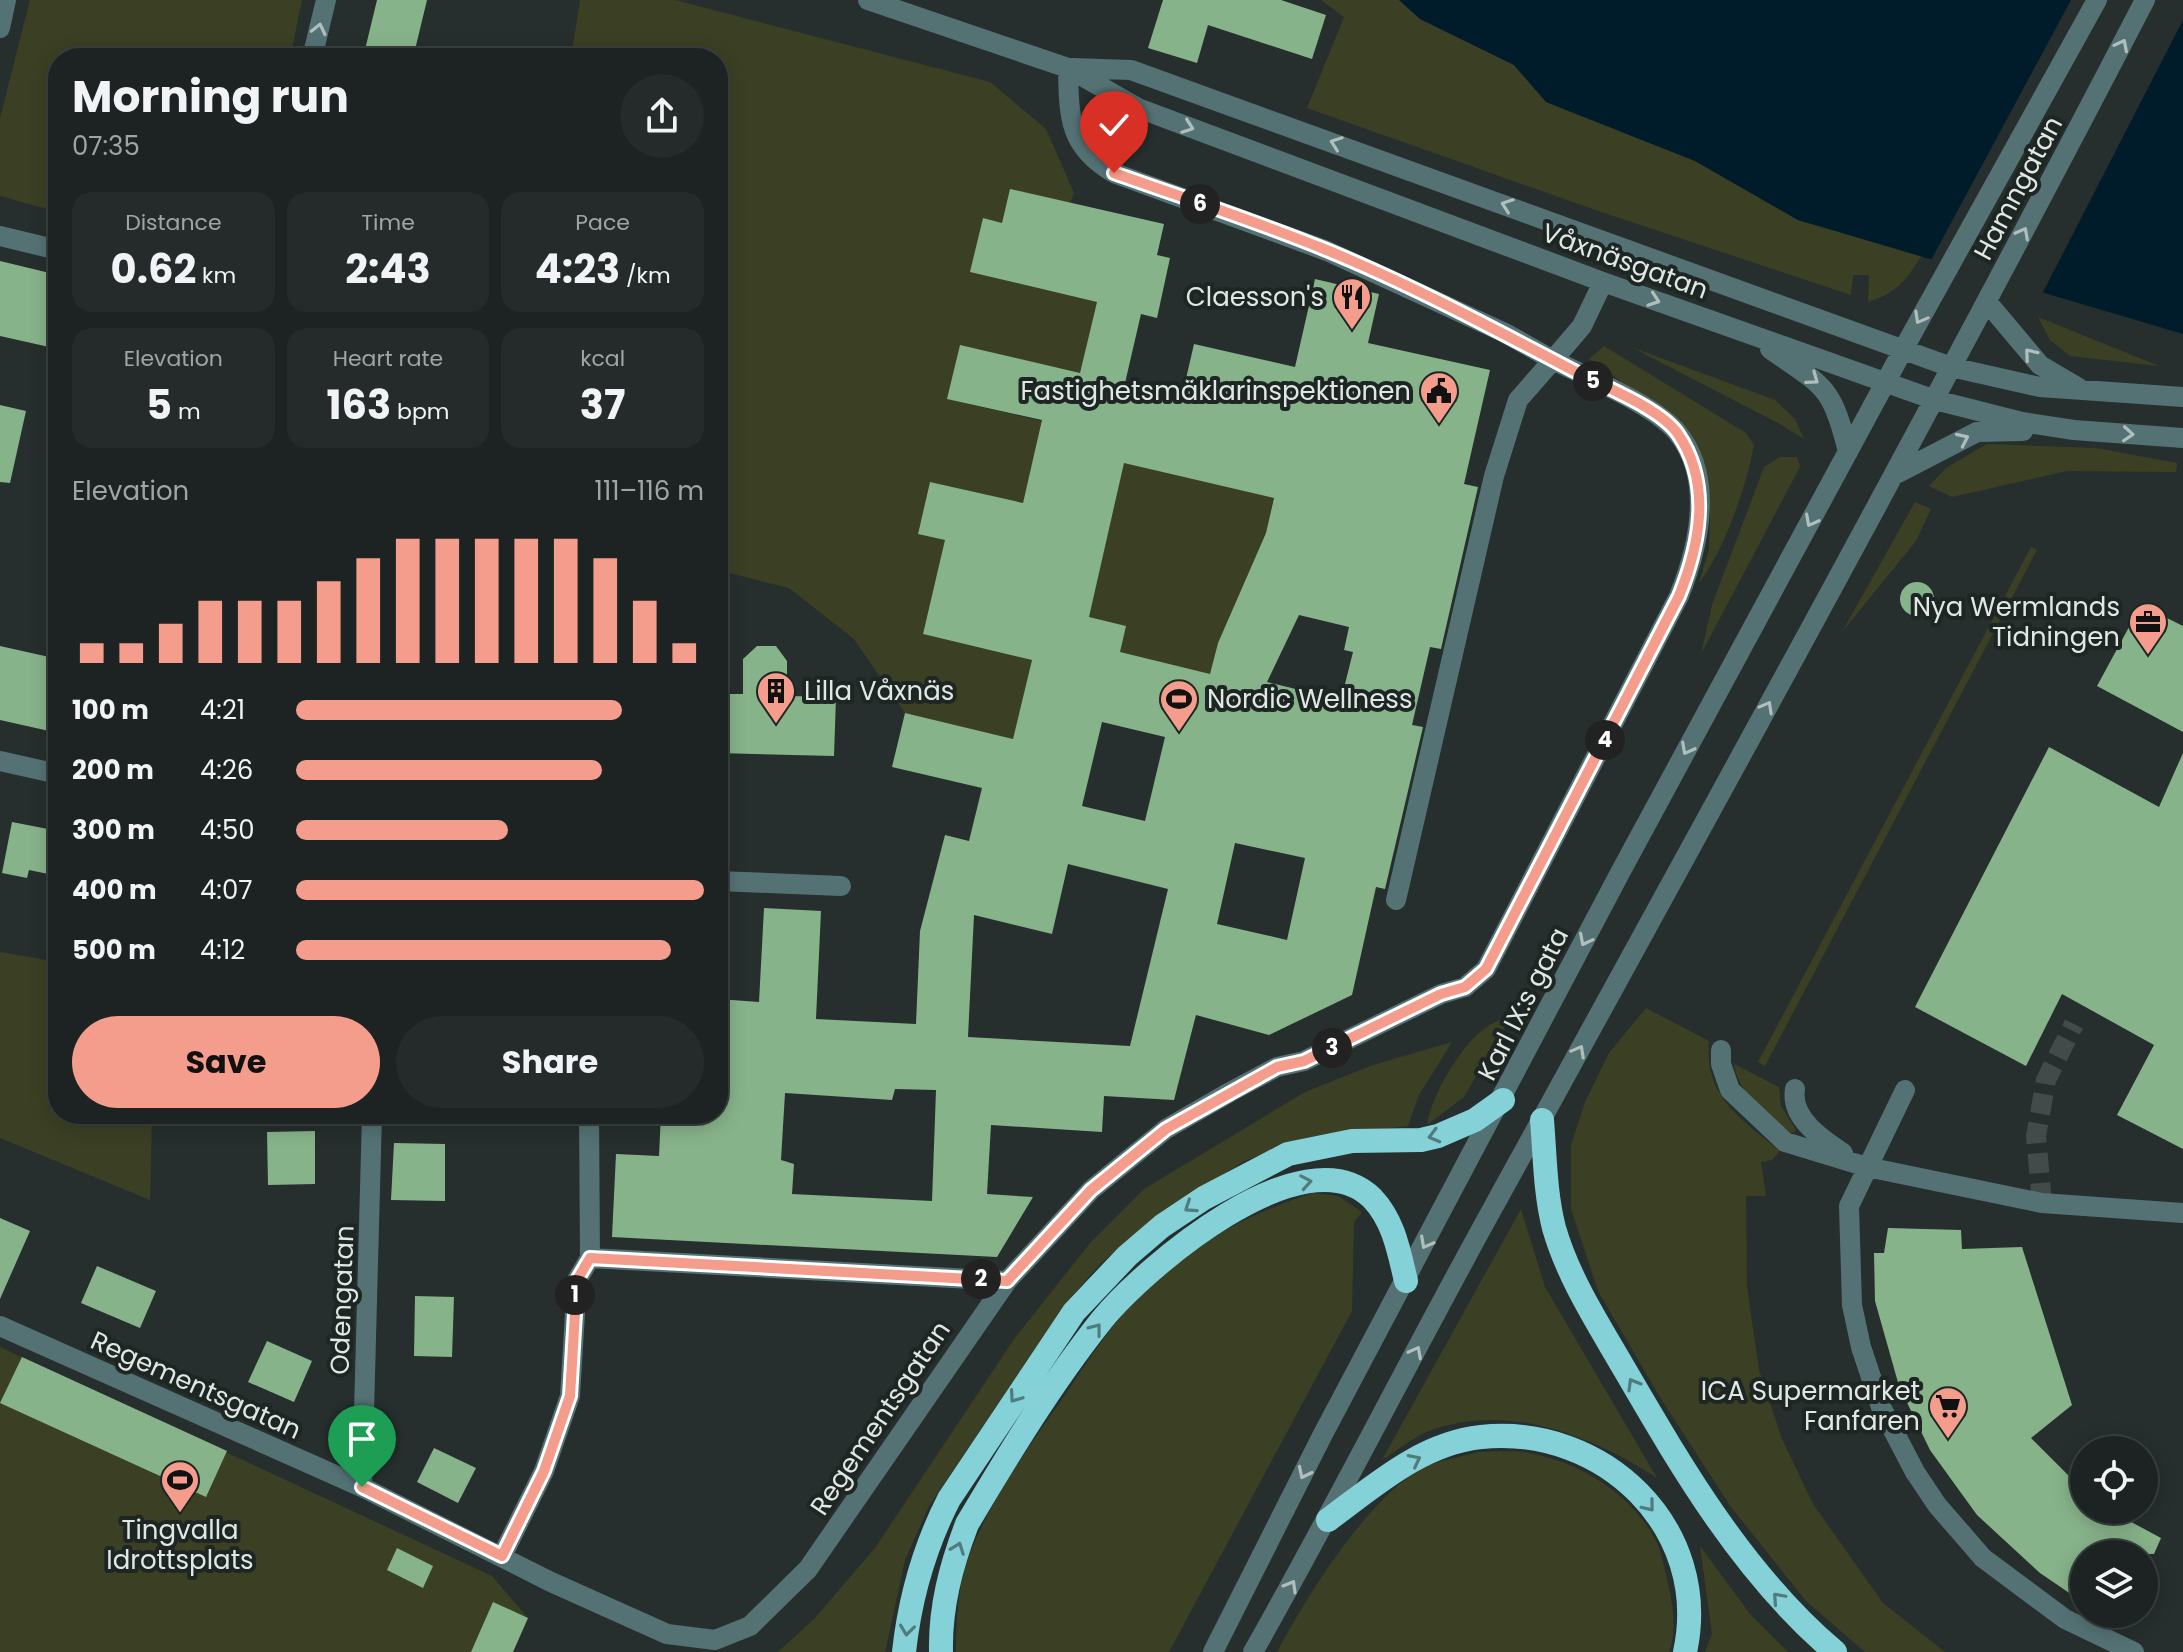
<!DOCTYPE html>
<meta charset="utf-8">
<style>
:root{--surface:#1c2322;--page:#252b2a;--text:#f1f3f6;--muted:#a0a4a5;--line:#3a4040;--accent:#f49d8c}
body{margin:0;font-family:Poppins,sans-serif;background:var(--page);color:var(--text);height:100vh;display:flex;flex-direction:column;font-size:30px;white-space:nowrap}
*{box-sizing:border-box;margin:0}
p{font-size:26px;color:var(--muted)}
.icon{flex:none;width:44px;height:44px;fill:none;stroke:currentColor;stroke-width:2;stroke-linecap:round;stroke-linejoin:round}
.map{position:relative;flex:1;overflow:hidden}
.sheet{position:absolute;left:48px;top:48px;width:680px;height:1076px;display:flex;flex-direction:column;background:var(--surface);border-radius:32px;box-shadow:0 4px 20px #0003,0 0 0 2px var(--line)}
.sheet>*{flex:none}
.tools{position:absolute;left:2070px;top:1436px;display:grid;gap:16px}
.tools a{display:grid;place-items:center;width:88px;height:88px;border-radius:50%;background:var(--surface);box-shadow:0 4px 20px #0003,0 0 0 2px var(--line);font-size:40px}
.pin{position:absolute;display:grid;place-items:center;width:68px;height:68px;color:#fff;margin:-82px -34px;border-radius:50% 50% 50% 0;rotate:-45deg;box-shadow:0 0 8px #0007}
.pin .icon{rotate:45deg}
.km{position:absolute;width:40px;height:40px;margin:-20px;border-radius:50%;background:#222;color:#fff;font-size:22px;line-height:40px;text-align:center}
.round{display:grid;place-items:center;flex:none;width:84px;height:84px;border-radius:42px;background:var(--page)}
.summary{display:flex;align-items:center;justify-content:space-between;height:136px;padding:0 24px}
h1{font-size:44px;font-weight:700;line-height:60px}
.metrics{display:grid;grid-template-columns:repeat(3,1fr);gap:12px;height:136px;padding:8px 24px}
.metrics div{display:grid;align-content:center;border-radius:20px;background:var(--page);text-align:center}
.metrics b{font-size:40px;font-weight:700}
.metrics small{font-size:22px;font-weight:400}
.metrics p{font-size:22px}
.chart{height:224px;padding:16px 24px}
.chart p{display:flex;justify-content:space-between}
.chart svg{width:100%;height:144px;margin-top:8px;stroke:var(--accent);stroke-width:6}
.primary-button{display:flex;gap:16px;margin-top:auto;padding:16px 24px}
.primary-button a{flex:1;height:92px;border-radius:48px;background:var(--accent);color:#111;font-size:32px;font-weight:700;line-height:92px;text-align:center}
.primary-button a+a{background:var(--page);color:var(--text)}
ul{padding:0 24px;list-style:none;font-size:26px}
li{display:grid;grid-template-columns:128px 96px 1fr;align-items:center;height:60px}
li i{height:20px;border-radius:10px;background:var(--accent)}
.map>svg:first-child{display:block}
</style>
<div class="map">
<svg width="2183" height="1652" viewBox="0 0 2183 1652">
<rect width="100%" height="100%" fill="#262f2d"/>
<!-- green -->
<path fill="#3b4024" d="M30 0H302L290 58H58V212L0 196V118Z
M580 0H675L990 82 1046 129 1074 193 1070 203 1002 223 983 219 971 272 1097 302 1080 373 960 346 948 399 1042 421 1023 503 930 482 918 533 1098 575 1129 442 1278 476 1266 533 1218 643 1208 685 1116 667 1125 626 936 580 923 634 1032 660 1013 739 905 713 854 639 789 588 718 570V58H571Z
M1321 0H1399L1420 19 1514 65 1546 102 1695 161 1798 220 1922 255C1905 282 1898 292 1868 302L1869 275H1853L1851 295 1604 213 1307 108 1344 17Z
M2038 317 2159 366 2070 356 2050 340Z
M1604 346 1746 433 1754 445C1746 487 1725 549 1699 583L1709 549 1710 512 1704 465 1682 424 1589 359Z
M1631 347 1775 400 1795 419 1804 439 1778 423Z
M1987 444 2096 448 2177 463 2176 472 2067 471 1952 497 1929 486 1946 468Z
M1780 457H1797L1800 467 1701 654 1712 605 1764 467Z
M1915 502 1931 509 1916 541 1842 632Z
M2031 547 2037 550 1765 1066 1758 1062Z
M0 952 58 962V1114H152L150 1200 0 1138Z
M1646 1008 1709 1041C1703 1096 1742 1120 1780 1151L1772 1160 1761 1162 1766 1196H1746L1747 1287 1759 1370 1782 1439 1813 1504 1883 1603 1945 1652H1865L1806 1601 1731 1507 1661 1399 1598 1291 1571 1209V1145L1585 1102 1609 1053Z
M1512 1014 1464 1097 1427 1125C1431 1097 1460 1046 1484 1029 1492 1023 1503 1019 1512 1014Z
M1452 1042 1419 1095 1408 1126 1305 1138 1244 1161 1156 1217 1100 1264 1065 1304 929 1506 905 1560 885 1652H778L814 1619 875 1548 1014 1339 1091 1242 1144 1189 1305 1092 1373 1065Z
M1734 1064 1779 1087 1781 1106 1796 1130 1791 1134C1769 1114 1738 1095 1734 1064Z
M1313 1193 1338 1196 1362 1212 1354 1222 1352 1311 1169 1652H956C956 1619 958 1587 969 1556 992 1497 1029 1446 1065 1395 1096 1349 1125 1303 1169 1268 1214 1233 1259 1210 1313 1193Z
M1521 1209 1545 1287 1657 1478C1590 1435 1508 1402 1429 1431 1413 1437 1397 1451 1382 1460Z
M0 1347 492 1576 528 1618 513 1652H0Z
M1479 1452C1495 1452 1513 1450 1529 1453 1581 1462 1634 1496 1657 1543 1662 1554 1664 1568 1667 1579 1672 1602 1678 1630 1669 1652H1277C1306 1598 1373 1487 1432 1464 1447 1459 1464 1456 1479 1452Z
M1700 1546 1750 1614 1788 1652H1705L1712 1634Z"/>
<!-- water -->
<path fill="#001c2a" d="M1399 0H2183V334L1798 220 1695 161 1546 102 1514 65 1420 19Z"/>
<!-- pier -->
<path fill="#262f2d" d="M2071 0H2183V20L2041 296 1930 262Z"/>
<!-- building -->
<path fill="#87b38a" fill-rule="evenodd" d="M377 0H427L413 58H363Z
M1163 0H1281L1326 15 1312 59 1208 25 1197 63 1148 48Z
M1010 189 1164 224 1157 255 1170 258 1157 318 1141 314 1125 383 1182 396 1194 344 1295 367 1315 279 1379 294 1368 343 1490 370 1464 484 1478 487 1441 649 1430 647 1412 725 1423 727 1385 889 1376 887 1352 995 1269 1035 1196 1015 1174 1100 1104 1096 1102 1132 991 1125 987 1194 1033 1197 997 1257 612 1237 616 1154 659 1156 661 1114H718V999L759 1002 764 908 821 911 816 1019 916 1024 920 931 945 835 969 841 982 788 892 767 905 713 1013 739 1032 660 923 634 945 540 918 534 930 482 1023 503 1042 420 947 399 960 345 1080 373 1097 302 970 272 983 218 1002 223ZM1124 463 1274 498 1266 533 1218 643 1210 674 1120 652 1126 626 1089 617ZM1299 615 1349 627 1344 650 1353 652 1341 700 1267 682ZM1102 722 1165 737 1145 821 1082 806ZM1235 843 1305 858 1287 940 1217 924ZM1068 864 1168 889 1130 1046 968 1037 974 915 1052 934ZM895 1089 936 1090 932 1201 792 1194 794 1164 781 1160 785 1093 892 1100Z
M0 261 58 275V349L0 336Z
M0 405 26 411 10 483 0 482Z
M1900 599a17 17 0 1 1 34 0a17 17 0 1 1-34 0Z
M2141 605 2183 626V732L2097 686Z
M0 646 58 659V733L0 720Z
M757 646H776L787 661V696L836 697 834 756 718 753V694H743V659Z
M2049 747 2159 807 2183 753V1149L2117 1115 2154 1045 2062 994 2026 1066 1915 1007Z
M12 822 58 831V876L29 870 27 878 2 873Z
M315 1131V1184L268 1185 267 1132Z
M394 1143 445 1144V1201L391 1200Z
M0 1218 30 1231 0 1299Z
M1888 1228 1961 1230 1962 1249 2022 1247 2072 1405 2031 1438 2084 1491V1510H2109L2161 1538 2154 1554H2084V1603L2040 1573 1977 1515 1930 1450 1899 1386 1875 1301 1874 1253H1884Z
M97 1266 156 1291 140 1328 81 1303Z
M415 1296 454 1297 452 1357 414 1356Z
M267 1341 312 1361 294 1402 248 1382Z
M22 1357 227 1451 206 1497 0 1403Z
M434 1448 476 1468 458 1503 417 1482Z
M397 1548 433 1566 423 1588 387 1570Z
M493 1602 528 1618 513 1652H471Z"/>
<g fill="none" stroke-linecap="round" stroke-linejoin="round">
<!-- minor-tunnel -->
<path stroke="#424b49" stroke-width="20" stroke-dasharray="20 10" stroke-linecap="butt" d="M2042 1203 2036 1136 2046 1080 2074 1024"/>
<!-- minor -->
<path stroke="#547274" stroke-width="20" d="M868 0 1068 68 1138 108 1603 282 1935 400 2022 422 2074 430 2183 438
M0 28 6 0
M312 58 326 0
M1068 68C1069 116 1068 146 1114 173L1327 251 1505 333 1553 360 1518 400 1494 476 1396 900
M1072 68 1131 70 1951 367 2040 387 2183 397
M0 236 58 250
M1987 302 2040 365 2079 388
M1770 349C1824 387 1832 385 1848 452
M1894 475 1977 432 2023 431
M0 761 58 774
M718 881 841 886
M1721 1050V1064L1730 1090 1785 1142 1867 1167 2042 1203 2183 1213
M1795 1089C1790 1118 1822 1139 1843 1153
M1905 1090 1849 1206 1852 1305 1861 1347 1881 1407 1915 1472 1937 1505 1983 1558 2065 1619 2134 1652
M590 1258 1007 1281
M0 1326 362 1487 551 1582 667 1634 715 1640 750 1626 808 1569 1007 1281 1091 1190 1166 1129 1230 1092 1277 1067 1304 1061 1441 994 1465 987 1486 969 1679 596C1699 546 1715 477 1676 431 1652 404 1587 377 1553 360L1582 326 1603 282
M362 1487 372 1114
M502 1556 544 1471 570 1396 577 1280 590 1258 589 1114
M1213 1652 1322 1436 1621 871 1904 348 2097 0
M1253 1652C1337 1504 1413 1352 1495 1204 1715 804 1935 405 2145 0"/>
<!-- highway -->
<path stroke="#84d1d8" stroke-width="24" d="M1542 1120C1545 1156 1545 1193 1554 1228 1568 1277 1597 1322 1622 1365 1682 1468 1743 1574 1835 1652
M1328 1520C1374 1486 1422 1443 1481 1437 1603 1424 1712 1528 1685 1652
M904 1652C910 1597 924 1548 949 1499L1074 1312 1127 1256 1162 1226 1204 1198 1288 1154 1352 1141 1421 1140 1438 1136 1475 1120 1503 1100
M941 1652C940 1607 951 1566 967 1524 1008 1455 1051 1384 1101 1321 1144 1268 1304 1131 1372 1198 1394 1221 1399 1252 1406 1281"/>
</g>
<!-- one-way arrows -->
<defs><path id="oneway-chevron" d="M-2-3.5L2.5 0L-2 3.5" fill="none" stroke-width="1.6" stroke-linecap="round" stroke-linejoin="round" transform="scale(2)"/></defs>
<g stroke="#b0bebd">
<use href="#oneway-chevron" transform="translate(319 29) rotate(-77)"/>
<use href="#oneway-chevron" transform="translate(2122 45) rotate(-63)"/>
<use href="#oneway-chevron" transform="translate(1188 127) rotate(20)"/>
<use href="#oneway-chevron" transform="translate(1336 143) rotate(-160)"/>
<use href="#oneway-chevron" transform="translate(1507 205) rotate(-160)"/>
<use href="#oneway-chevron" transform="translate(2023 233) rotate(-62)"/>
<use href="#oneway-chevron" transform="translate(1654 300) rotate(19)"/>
<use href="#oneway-chevron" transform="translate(1920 318) rotate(119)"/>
<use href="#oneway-chevron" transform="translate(2030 354) rotate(-130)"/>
<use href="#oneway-chevron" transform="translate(1813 379) rotate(36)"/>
<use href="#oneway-chevron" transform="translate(2128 434) rotate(4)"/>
<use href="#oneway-chevron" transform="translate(1963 439) rotate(-25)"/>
<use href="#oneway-chevron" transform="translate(1811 521) rotate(118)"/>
<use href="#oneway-chevron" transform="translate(1767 707) rotate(-61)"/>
<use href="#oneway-chevron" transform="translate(1687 749) rotate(118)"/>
<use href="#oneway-chevron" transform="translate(1585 940) rotate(117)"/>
<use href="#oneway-chevron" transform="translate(1579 1051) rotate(-61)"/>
<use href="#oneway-chevron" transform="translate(1426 1243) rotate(118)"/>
<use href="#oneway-chevron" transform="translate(1416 1352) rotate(-62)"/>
<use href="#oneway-chevron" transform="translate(1304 1473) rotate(116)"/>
<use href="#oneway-chevron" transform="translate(1291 1586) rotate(-60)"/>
</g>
<g stroke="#507c7e">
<use href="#oneway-chevron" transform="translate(1434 1136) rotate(165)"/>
<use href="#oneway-chevron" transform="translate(1306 1182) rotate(-10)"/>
<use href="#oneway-chevron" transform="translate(1190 1207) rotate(146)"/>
<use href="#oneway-chevron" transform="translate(1096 1329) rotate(-52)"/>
<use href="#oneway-chevron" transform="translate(1633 1384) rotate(-120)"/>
<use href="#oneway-chevron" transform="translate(1015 1397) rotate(125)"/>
<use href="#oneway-chevron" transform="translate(1415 1460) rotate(-27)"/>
<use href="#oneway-chevron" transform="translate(1649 1506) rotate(51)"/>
<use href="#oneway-chevron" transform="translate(958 1548) rotate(-70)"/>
<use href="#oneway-chevron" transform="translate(1778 1598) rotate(-132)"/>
<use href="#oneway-chevron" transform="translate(907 1630) rotate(97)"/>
</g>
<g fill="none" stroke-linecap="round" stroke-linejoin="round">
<!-- route casing -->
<g stroke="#fff" stroke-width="16">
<path id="route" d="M362 1487 502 1556 544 1471 570 1396 577 1280 590 1258 1007 1281 1091 1190 1166 1129 1277 1067 1304 1061 1441 994 1465 987 1486 969 1679 596C1700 544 1712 484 1678 434 1661 409 1607 388 1580 374 1496 330 1412 285 1324 249 1255 221 1184 198 1114 173"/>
</g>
<!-- route -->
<use href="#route" stroke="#f49d8c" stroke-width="10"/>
</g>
<!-- icons -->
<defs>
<g id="restaurant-pin" transform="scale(2)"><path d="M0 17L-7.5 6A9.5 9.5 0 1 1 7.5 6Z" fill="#f49d8c" stroke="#1d2623"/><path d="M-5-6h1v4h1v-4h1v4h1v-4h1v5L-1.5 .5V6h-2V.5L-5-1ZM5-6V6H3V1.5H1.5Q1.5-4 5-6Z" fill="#111"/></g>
<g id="civic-pin" transform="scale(2)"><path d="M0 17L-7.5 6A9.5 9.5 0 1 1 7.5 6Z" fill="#f49d8c" stroke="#1d2623"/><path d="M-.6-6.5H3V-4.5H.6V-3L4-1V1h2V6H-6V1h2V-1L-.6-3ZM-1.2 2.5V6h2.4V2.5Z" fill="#111"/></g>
<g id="office-pin" transform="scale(2)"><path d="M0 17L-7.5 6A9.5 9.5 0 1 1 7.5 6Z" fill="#f49d8c" stroke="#1d2623"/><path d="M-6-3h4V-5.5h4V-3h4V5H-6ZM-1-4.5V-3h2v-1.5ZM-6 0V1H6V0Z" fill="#111"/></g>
<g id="building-pin" transform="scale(2)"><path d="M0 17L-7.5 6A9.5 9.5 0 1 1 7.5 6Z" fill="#f49d8c" stroke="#1d2623"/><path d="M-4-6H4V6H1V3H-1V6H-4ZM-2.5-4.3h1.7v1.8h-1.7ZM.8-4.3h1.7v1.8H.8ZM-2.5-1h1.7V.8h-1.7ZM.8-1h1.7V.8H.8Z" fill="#111"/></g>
<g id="stadium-pin" transform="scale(2)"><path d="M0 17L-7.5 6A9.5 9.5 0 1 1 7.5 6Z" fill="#f49d8c" stroke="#1d2623"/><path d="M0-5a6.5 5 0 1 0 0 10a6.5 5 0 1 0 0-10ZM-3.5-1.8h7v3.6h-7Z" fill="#111"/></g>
<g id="supermarket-pin" transform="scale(2)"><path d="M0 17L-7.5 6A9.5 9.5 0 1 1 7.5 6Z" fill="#f49d8c" stroke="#1d2623"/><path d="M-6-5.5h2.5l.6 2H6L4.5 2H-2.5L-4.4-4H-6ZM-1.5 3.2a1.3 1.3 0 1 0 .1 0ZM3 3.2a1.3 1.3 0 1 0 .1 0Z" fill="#111"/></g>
</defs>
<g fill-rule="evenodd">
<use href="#restaurant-pin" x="1352" y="297"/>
<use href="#civic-pin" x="1439" y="391"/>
<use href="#office-pin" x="2148" y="622"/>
<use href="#building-pin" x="776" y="691"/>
<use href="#stadium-pin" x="1179" y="699"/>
<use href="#supermarket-pin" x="1948" y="1406"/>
<use href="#stadium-pin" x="180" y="1480"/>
</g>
<g text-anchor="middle" stroke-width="8" stroke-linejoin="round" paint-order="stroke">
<!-- street labels -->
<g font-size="26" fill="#e1e7e5" stroke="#1d2623">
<text transform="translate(2018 188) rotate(-62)" y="9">Hamngatan</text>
<text transform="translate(1625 261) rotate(20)" y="9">Våxnäsgatan</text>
<text transform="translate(1523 1004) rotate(-63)" y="9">Karl IX:s gata</text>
<text transform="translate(342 1300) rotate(-88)" y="9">Odengatan</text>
<text transform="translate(196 1385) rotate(24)" y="9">Regementsgatan</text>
<text transform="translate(880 1418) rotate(-56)" y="9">Regementsgatan</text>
</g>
<!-- poi labels -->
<g font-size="26" fill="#e1e7e5" stroke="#1d2623" text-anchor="end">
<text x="1324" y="306">Claesson's</text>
<text x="1411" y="400">Fastighetsmäklarinspektionen</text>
<text x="2120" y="616">Nya Wermlands<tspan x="2120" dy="30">Tidningen</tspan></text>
<text x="804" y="700" text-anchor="start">Lilla Våxnäs</text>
<text x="1207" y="708" text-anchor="start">Nordic Wellness</text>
<text x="1920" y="1400">ICA Supermarket<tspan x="1920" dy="30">Fanfaren</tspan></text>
<text x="180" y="1539" text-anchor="middle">Tingvalla<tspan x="180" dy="30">Idrottsplats</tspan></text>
</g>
</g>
</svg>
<div class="tools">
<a><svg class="icon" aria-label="locate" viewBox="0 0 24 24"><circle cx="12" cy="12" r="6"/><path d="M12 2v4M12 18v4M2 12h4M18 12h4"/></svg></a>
<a><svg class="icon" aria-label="layers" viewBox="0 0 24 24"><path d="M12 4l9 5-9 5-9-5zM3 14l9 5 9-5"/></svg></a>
</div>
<div class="pin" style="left:362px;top:1487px;background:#1e9e55"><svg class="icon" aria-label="arrive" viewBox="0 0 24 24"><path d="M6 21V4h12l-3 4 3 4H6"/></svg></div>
<div class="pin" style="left:1114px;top:173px;background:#d93025"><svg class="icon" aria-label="check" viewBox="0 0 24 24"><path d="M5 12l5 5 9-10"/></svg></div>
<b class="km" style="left:575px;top:1295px">1</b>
<b class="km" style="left:981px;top:1279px">2</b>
<b class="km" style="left:1332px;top:1048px">3</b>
<b class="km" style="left:1605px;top:740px">4</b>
<b class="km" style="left:1593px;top:381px">5</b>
<b class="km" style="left:1200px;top:204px">6</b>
<section class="sheet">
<div class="summary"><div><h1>Morning run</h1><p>07:35</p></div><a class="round"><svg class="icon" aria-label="share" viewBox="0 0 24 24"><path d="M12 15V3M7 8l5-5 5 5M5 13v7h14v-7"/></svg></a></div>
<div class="metrics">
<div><p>Distance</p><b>0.62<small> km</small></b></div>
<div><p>Time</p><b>2:43</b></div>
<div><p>Pace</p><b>4:23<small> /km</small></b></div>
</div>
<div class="metrics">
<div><p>Elevation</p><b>5<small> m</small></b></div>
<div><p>Heart rate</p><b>163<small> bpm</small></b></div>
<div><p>kcal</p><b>37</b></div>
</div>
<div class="chart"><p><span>Elevation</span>111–116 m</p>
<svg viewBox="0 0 160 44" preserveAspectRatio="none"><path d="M5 44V38M15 44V38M25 44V32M35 44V25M45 44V25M55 44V25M65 44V19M75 44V12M85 44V6M95 44V6M105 44V6M115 44V6M125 44V6M135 44V12M145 44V25M155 44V38"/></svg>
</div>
<ul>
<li><b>100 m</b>4:21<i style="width:80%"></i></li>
<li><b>200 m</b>4:26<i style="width:75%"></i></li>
<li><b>300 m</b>4:50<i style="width:52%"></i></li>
<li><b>400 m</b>4:07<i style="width:100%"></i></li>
<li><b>500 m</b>4:12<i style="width:92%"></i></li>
</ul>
<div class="primary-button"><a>Save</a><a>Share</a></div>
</section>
</div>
